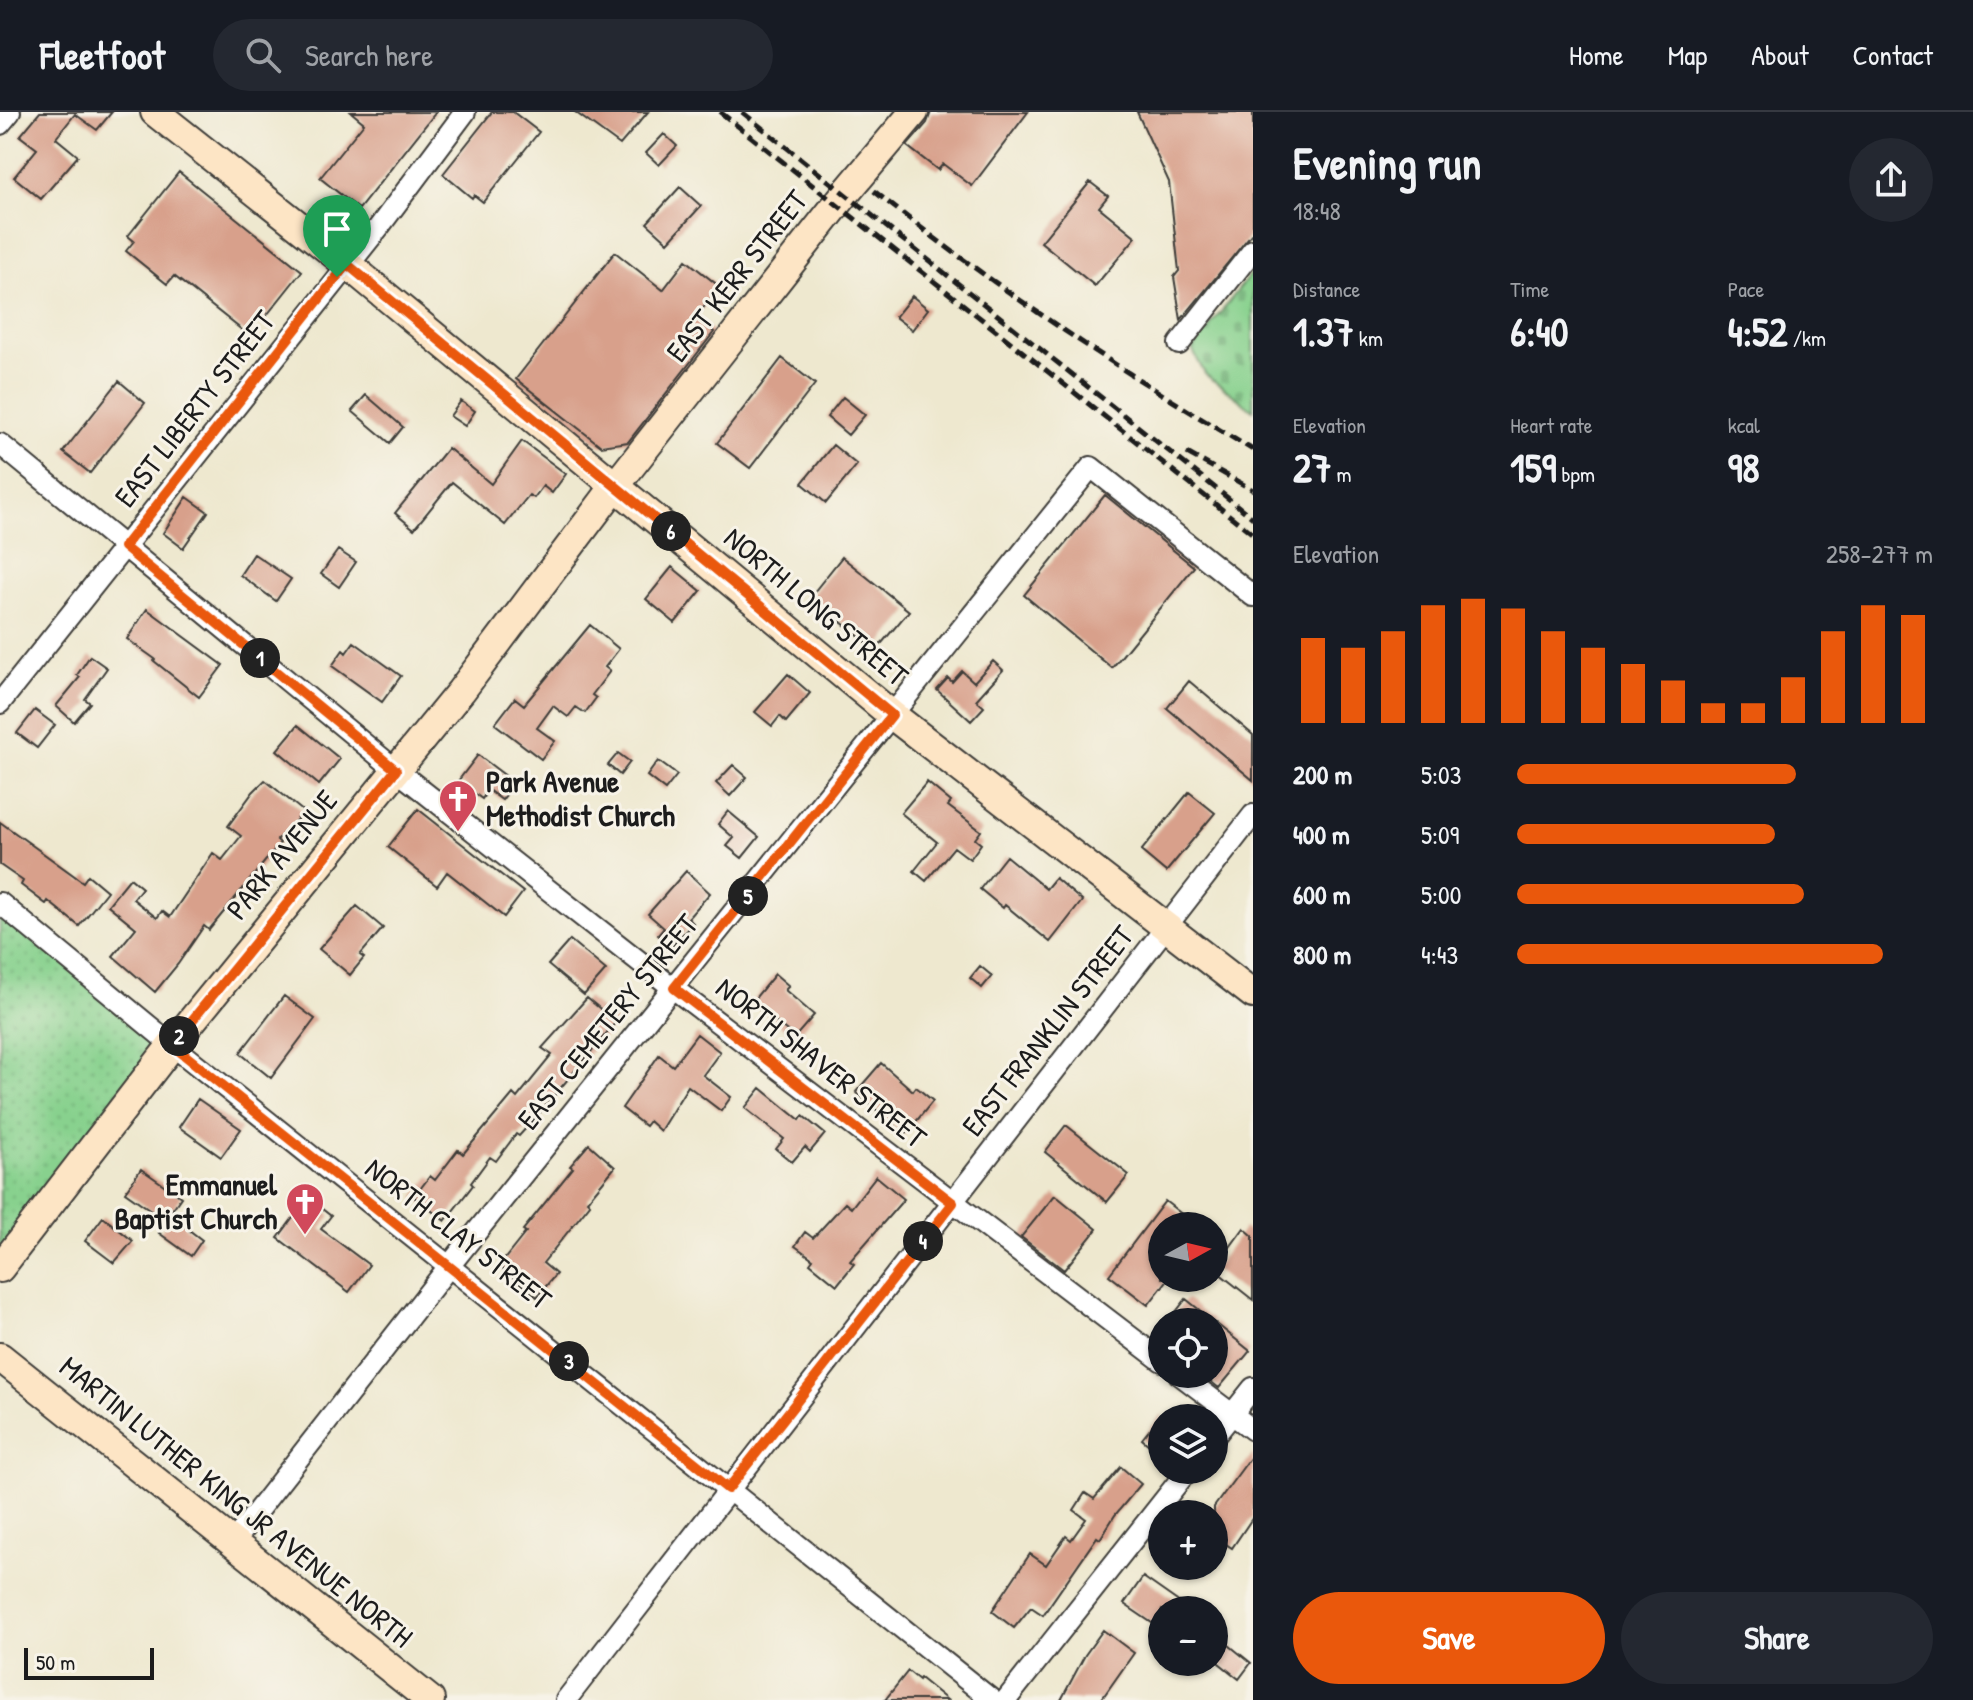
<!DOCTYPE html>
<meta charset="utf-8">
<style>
:root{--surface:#171b24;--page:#242831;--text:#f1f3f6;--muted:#9ea1a6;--line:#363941;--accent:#ea580c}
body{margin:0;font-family:"Patrick Hand",sans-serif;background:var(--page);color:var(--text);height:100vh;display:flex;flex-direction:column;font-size:30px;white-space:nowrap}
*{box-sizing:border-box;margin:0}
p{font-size:26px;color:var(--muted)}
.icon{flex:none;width:44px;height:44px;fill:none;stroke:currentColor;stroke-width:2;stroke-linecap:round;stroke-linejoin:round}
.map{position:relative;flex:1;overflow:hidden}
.side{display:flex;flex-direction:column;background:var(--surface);width:720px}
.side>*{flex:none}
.needle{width:52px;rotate:82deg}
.controls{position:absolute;left:1148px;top:1100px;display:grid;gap:16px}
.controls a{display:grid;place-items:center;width:80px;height:80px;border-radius:50%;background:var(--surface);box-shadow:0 2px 6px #0004;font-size:40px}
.scale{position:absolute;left:24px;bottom:20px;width:130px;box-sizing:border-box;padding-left:8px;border:4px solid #1c1c1c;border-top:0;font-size:22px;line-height:28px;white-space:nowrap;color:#1c1c1c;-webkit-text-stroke:6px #f7f3e8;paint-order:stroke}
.pin{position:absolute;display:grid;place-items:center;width:68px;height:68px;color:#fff;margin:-82px -34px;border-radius:50% 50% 50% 0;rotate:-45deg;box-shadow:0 0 8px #0007}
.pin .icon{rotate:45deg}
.km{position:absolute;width:40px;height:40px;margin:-20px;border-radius:50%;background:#222;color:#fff;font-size:22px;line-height:40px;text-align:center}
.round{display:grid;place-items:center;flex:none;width:84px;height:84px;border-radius:42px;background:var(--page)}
.overview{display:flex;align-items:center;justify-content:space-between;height:136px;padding:0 40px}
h1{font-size:44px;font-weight:700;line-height:60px}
.figures{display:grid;grid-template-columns:repeat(3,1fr);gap:12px;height:136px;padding:8px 40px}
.figures div{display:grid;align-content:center}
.figures b{font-size:40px;font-weight:700}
.figures small{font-size:22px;font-weight:400}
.figures p{font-size:22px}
.chart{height:224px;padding:16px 40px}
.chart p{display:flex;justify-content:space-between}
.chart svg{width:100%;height:144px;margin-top:8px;stroke:var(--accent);stroke-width:6}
.primary-button{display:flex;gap:16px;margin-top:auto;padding:16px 40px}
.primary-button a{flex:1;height:92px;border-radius:48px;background:var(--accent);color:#fff;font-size:32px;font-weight:700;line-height:92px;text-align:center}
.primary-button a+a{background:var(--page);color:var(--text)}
ul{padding:0 40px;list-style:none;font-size:26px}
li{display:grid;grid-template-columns:128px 96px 1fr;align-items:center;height:60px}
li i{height:20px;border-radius:10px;background:var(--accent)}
header{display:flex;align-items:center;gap:48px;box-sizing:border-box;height:112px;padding:0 40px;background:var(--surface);border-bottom:2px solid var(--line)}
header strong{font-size:38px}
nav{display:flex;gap:44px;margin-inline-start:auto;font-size:28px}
.search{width:560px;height:72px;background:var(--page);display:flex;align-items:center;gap:20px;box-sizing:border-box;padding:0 28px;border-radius:44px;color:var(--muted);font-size:30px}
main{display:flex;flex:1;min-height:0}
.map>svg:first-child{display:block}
</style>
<header>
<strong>Fleetfoot</strong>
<div class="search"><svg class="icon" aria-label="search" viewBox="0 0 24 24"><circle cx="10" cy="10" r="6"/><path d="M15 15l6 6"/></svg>Search here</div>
<nav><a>Home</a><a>Map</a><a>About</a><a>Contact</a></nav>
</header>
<main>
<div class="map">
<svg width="1253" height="1588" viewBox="0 0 1253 1588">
<defs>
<pattern id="cemetery-stones" width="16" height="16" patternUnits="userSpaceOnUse" patternTransform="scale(2)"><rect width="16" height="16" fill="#88d18e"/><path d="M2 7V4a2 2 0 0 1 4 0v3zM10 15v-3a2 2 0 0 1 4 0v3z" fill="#75b37a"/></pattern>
<pattern id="park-dots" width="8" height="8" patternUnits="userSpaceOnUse" patternTransform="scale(2)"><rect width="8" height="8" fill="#88d18e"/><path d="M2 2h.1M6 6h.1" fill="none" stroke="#75b37a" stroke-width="1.8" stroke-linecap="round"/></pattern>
</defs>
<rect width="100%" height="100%" fill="#f7f3e8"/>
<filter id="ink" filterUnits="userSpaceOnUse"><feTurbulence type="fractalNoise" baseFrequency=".0125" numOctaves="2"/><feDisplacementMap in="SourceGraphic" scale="16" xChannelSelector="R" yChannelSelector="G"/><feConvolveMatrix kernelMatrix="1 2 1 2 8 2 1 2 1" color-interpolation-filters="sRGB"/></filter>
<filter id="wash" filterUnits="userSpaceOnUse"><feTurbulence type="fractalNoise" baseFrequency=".006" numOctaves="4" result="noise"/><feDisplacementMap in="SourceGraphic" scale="32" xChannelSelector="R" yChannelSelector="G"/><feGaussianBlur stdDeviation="1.8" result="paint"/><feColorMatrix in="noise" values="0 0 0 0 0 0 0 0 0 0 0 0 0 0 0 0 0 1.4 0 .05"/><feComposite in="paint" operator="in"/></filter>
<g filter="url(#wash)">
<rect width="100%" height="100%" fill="#eee8cf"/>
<!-- cemetery -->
<path fill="url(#cemetery-stones)" stroke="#527655" stroke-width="2" d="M1253 159V298L1205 262 1192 237Z"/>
<!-- park -->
<path fill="url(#park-dots)" stroke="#527655" stroke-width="2" d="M0 791 172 933 0 1156Z"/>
<g id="blocks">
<!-- building -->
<path fill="#d8a08b" d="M40 0H112L97 18 75 2 56 26 78 44 41 87 14 65 37 37 20 24Z
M351 0H436L359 97 320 66 364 11Z
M492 0H513L539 20 483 90 474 83 472 86 443 62Z
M575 0H648L620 33Z
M931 0H1028L972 74 943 52 938 58 907 34 927 11Z
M1137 0H1253V120L1181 208 1174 165 1179 159 1169 70Z
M664 22 677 34 659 53 646 41Z
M179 60 302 159 263 208 260 205 247 222 174 164 167 172 126 139 134 129 128 124Z
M1090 70 1108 84 1099 95 1136 125 1095 174 1041 130Z
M680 75 701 94 668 130 647 111Z
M615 140 663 178 686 148 720 175 696 205 714 220 628 330 601 334 516 267Z
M912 184 928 197 912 218 895 205Z
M782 246 815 272 750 356 717 331Z
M119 269 145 291 90 361 63 340Z
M366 283 403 315 390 331 352 299Z
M843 285 865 303 848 323 827 305Z
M461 289 475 299 465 314 450 304Z
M522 329 566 362 552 381 543 374 534 386 529 383 505 413 452 370 414 417 395 401 448 336 491 372Z
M833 333 857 353 826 391 802 371Z
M1105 383 1194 455 1112 556 1024 483Z
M187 385 208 400 183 436 163 421Z
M338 438 356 450 339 475 321 462Z
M254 442 291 467 276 489 240 463Z
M842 445 909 499 876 538 810 485Z
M672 455 701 479 675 511 646 487Z
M147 497 223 553 199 585 154 549 155 547 127 527Z
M590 513 619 537 605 555 610 559 592 583 596 586 585 601 576 595 568 605 553 594 537 616 555 629 541 647 495 612 515 586 524 593Z
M354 530 401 564 382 590 332 554 343 538 346 541Z
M90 544 107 556 85 587 90 591 74 610 56 594 80 565 77 563Z
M993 549 1003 558 976 588 984 595 971 609 937 578 948 566 952 570 962 559 974 570Z
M788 562 810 581 786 610 780 604 772 614 755 600Z
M1189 569 1253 623V668L1167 596Z
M35 598 55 613 37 636 17 621Z
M298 613 340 647 319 673 277 638Z
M618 641 630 650 620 663 608 653Z
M478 643 515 671 502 688 488 678 482 687 458 669Z
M658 649 677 663 665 678 647 664Z
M733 653 747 665 730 684 716 671Z
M265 668 304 700 277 728 280 731 209 818 204 814 178 852 155 880 113 844 136 816 108 793 130 766 142 776 133 787 157 806 162 799 170 805 213 741 222 748 241 724 228 714 253 680Z
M927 670 951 690 948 694 981 719 975 727 981 732 970 747 954 735 926 769 914 759 937 730 901 701Z
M1189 680 1215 701 1166 760 1141 739Z
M418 697 523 780 504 805 447 760 437 774 388 735Z
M728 699 759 725 742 746 727 734 734 726 718 712Z
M0 710 83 770 88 763 107 779 79 814 48 789 46 792 21 773 23 769 0 753Z
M1006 744 1046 777 1055 766 1082 789 1050 830 1005 793 1003 796 980 777Z
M686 759 710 781 688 806 693 811 671 835 658 823 664 816 648 802Z
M357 794 383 816 360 843 364 846 350 863 319 837Z
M570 828 606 858 584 883 548 853Z
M980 854 992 864 982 876 970 866Z
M775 862 789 874 785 878 814 903 795 925 751 891Z
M284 884 315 907 271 966 240 941Z
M587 886 616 910 537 1004 519 1024 516 1022 496 1049 490 1045 471 1071 473 1073 445 1109 414 1085 430 1064 435 1068 458 1038 463 1042 513 982 517 986 552 943 542 936Z
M697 922 720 940 703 963 731 985 721 999 688 974 660 1019 649 1009 645 1014 622 996 659 943 673 954Z
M881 951 913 979 916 975 933 989 905 1023 856 980Z
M761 976 800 1008 803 1004 825 1022 810 1040 805 1035 792 1050 776 1037 784 1027 745 996Z
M198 987 241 1017 221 1045 179 1015Z
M1066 1013 1129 1063 1107 1090 1045 1040Z
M589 1032 615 1055 587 1089 590 1092 543 1151 556 1162 537 1185 499 1154 526 1120 523 1118 573 1056 570 1054Z
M141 1057 181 1085 165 1108 125 1080Z
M876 1064 904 1087 850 1149 854 1152 837 1173 810 1151 813 1147 795 1134 805 1120 813 1126 845 1091 851 1096Z
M1055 1083 1097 1117 1064 1158 1021 1125Z
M308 1086 331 1104 321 1117 369 1153 349 1180 278 1126Z
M1165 1089 1197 1114H1162V1166H1169L1148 1193 1109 1163Z
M174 1100 188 1109 184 1114 202 1128 191 1144 159 1121Z
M103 1105 133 1129 114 1151 85 1129Z
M1244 1116 1253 1124V1188L1214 1157Z
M1186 1187 1250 1239 1219 1276 1201 1262H1214V1210H1168Z
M1162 1302V1344L1142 1327Z
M1253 1342V1405L1232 1436 1214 1424V1395Z
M1121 1355 1141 1372 1115 1403 1100 1427 1097 1425 1043 1503 1031 1495 1014 1516 992 1499 1030 1442 1046 1453 1066 1424 1071 1428 1086 1407 1074 1398 1085 1381 1094 1387Z
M1143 1465 1190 1498H1162L1155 1513 1124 1492Z
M1103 1518 1134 1541 1101 1588H1061L1085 1543Z
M1214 1521 1251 1551 1239 1567 1214 1547Z
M908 1559 919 1568 920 1566 947 1588H885Z"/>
</g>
</g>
<g filter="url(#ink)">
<use href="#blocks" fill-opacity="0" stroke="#3c3b37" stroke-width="2"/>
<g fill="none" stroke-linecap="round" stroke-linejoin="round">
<!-- street casing -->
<g stroke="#3c3b37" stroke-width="24">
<path id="street" d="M0 12 10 0
M1179 232 1253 138
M0 332 396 658 682 883 1162 1249
M0 591 379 115 465 0
M0 791 172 933 992 1588
M1179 1262 1253 1318
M1214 1325 1253 1276
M233 1430 450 1153 1091 355 1253 484
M566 1588 1253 703
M1006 1588 1188 1358"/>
</g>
<!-- secondary casing -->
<g stroke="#3c3b37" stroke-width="32">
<path id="secondary" d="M155 0 347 152 892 603 1253 882
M0 1156 172 933 461 579 616 373 845 82 914 0
M0 1245 430 1588"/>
</g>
<!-- street -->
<use href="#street" stroke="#fff" stroke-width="20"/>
<!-- secondary -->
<use href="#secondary" stroke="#fde5c5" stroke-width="28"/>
<!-- rail -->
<path stroke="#1c1c1c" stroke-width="5" stroke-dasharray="12 6" stroke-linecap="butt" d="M720 0 1253 422
M742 0 1253 406
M874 79C994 175 1121 259 1253 338
M1187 341 1253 378"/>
</g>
</g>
<g fill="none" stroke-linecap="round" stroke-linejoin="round" filter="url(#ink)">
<!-- route casing -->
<g stroke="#fff" stroke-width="16">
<path id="route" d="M347 152 892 603 674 876 953 1091 728 1377 172 933 396 658 124 435Z"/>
</g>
<!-- route -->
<use href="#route" stroke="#ea580c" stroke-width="10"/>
</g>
<!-- icons -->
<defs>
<g id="church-pin" transform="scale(2)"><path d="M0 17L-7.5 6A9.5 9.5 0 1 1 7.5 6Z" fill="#d1495b" stroke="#f7f3e8"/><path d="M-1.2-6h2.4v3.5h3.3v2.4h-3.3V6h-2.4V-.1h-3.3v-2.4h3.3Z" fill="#fff"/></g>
</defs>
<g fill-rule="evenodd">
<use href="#church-pin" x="458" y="687"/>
<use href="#church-pin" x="305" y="1090"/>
</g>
<g text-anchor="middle" stroke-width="6" stroke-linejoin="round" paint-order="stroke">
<!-- street labels -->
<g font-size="30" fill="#1c1c1c" stroke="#f7f3e8">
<text transform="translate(737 164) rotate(-52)" y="10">EAST KERR STREET</text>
<text transform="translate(195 297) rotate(-52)" y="10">EAST LIBERTY STREET</text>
<text transform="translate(816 495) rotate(40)" y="10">NORTH LONG STREET</text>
<text transform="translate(282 743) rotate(-51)" y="10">PARK AVENUE</text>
<text transform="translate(608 910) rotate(-51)" y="10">EAST CEMETERY STREET</text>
<text transform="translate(1048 919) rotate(-52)" y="10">EAST FRANKLIN STREET</text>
<text transform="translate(821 951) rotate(38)" y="10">NORTH SHAVER STREET</text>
<text transform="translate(458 1122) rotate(38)" y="10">NORTH CLAY STREET</text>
<text transform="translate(236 1390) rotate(39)" y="10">MARTIN LUTHER KING JR AVENUE NORTH</text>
</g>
<!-- poi labels -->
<g font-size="30" font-weight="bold" fill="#1c1c1c" stroke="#f7f3e8" text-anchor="start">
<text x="486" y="680">Park Avenue<tspan x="486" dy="34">Methodist Church</tspan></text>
<text x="277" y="1083" text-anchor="end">Emmanuel<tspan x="277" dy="34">Baptist Church</tspan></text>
</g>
</g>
</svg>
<div class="controls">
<a><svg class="needle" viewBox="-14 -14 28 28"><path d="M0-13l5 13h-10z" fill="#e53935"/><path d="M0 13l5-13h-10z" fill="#9ea1a6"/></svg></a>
<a><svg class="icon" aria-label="locate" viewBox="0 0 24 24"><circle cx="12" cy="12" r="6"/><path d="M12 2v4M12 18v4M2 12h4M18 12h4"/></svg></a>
<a><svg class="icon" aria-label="layers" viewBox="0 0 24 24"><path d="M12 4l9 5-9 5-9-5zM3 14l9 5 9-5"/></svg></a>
<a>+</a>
<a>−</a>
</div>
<div class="scale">50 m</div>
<div class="pin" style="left:337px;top:165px;background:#1e9e55"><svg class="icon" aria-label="arrive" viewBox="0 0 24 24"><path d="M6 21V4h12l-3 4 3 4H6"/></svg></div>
<b class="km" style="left:260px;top:546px">1</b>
<b class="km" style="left:179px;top:924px">2</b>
<b class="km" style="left:569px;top:1249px">3</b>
<b class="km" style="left:923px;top:1129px">4</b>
<b class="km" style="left:748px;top:784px">5</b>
<b class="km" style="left:671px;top:419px">6</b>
</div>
<section class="side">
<div class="overview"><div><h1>Evening run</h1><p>18:48</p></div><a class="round"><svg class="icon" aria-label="share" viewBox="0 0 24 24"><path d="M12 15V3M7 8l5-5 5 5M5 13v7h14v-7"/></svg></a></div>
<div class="figures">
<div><p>Distance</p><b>1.37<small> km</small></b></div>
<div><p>Time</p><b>6:40</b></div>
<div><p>Pace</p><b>4:52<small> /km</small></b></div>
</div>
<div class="figures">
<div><p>Elevation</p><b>27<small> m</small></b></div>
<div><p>Heart rate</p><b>159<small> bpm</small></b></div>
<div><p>kcal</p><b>98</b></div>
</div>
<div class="chart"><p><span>Elevation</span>258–277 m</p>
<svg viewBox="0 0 160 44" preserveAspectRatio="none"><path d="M5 44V18M15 44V21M25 44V16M35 44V8M45 44V6M55 44V9M65 44V16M75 44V21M85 44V26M95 44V31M105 44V38M115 44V38M125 44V30M135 44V16M145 44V8M155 44V11"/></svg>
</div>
<ul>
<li><b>200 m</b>5:03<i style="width:67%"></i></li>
<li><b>400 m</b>5:09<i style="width:62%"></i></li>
<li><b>600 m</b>5:00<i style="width:69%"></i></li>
<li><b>800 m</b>4:43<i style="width:88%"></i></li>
</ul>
<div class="primary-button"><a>Save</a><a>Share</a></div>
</section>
</main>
